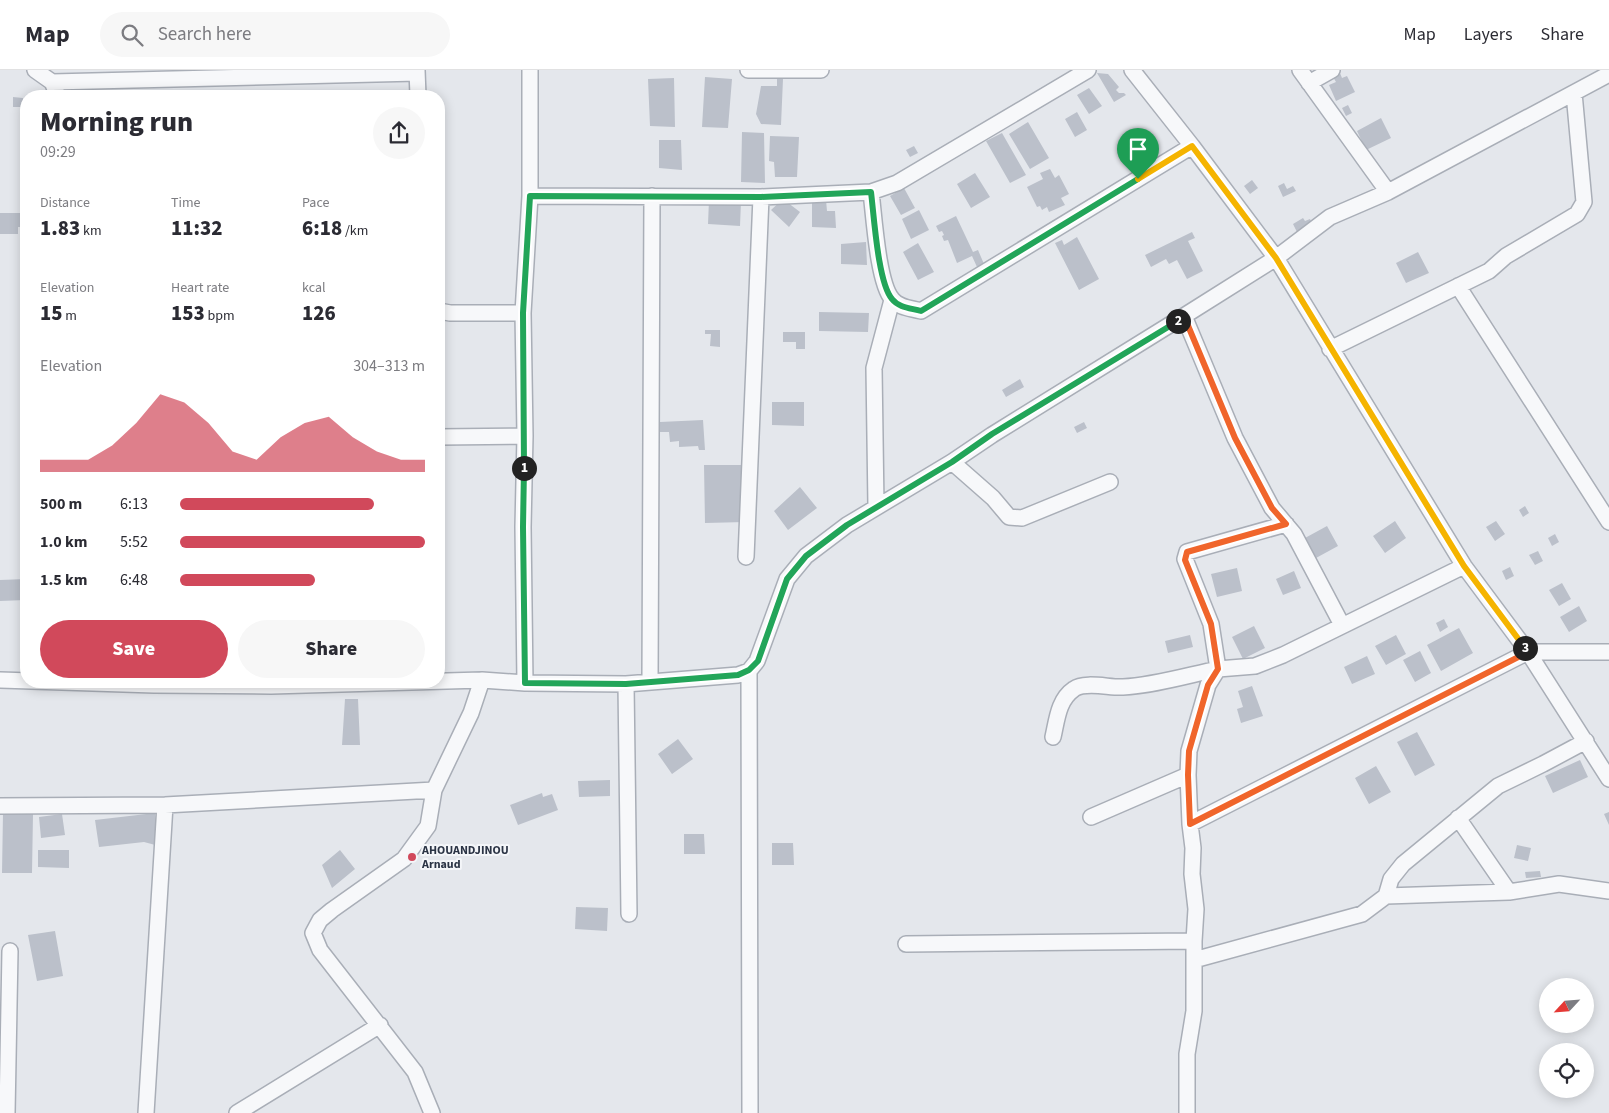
<!DOCTYPE html>
<meta charset="utf-8">
<style>
:root{--surface:#fff;--page:#f7f7f7;--text:#2b2b33;--muted:#7c7c81;--line:#e1e1e2;--accent:#d1495b}
body{margin:0;font-family:"Source Sans 3",sans-serif;background:var(--page);color:var(--text);height:100vh;display:flex;flex-direction:column;font-size:19px;white-space:nowrap}
*{box-sizing:border-box;margin:0}
p{font-size:16px;color:var(--muted)}
.icon{flex:none;width:28px;height:28px;fill:none;stroke:currentColor;stroke-width:2;stroke-linecap:round;stroke-linejoin:round}
.map{position:relative;flex:1;overflow:hidden}
.side{position:absolute;left:20px;top:20px;width:425px;height:598px;display:flex;flex-direction:column;background:var(--surface);border-radius:20px;box-shadow:0 2px 12px #0003}
.side>*{flex:none}
.needle{width:32px;rotate:244deg}
.controls{position:absolute;left:1539px;top:908px;display:grid;gap:10px}
.controls a{display:grid;place-items:center;width:55px;height:55px;border-radius:50%;background:var(--surface);box-shadow:0 2px 12px #0003;font-size:25px}
.pin{position:absolute;display:grid;place-items:center;width:42px;height:42px;color:#fff;margin:-51px -21px;border-radius:50% 50% 50% 0;rotate:-45deg;box-shadow:0 0 5px #0007}
.pin .icon{rotate:45deg}
.km{position:absolute;width:25px;height:25px;margin:-12px;border-radius:50%;background:#222;color:#fff;font-size:14px;line-height:25px;text-align:center}
.round{display:grid;place-items:center;flex:none;width:52px;height:52px;border-radius:26px;background:var(--page)}
.headline{display:flex;align-items:center;justify-content:space-between;height:85px;padding:0 20px}
h1{font-size:28px;font-weight:800;line-height:38px}
.stats{display:grid;grid-template-columns:repeat(3,1fr);gap:8px;height:85px;padding:5px 20px}
.stats div{display:grid;align-content:center}
.stats b{font-size:21px;font-weight:800}
.stats small{font-size:14px;font-weight:400}
.stats p{font-size:14px}
.chart{height:140px;padding:10px 20px}
.chart p{display:flex;justify-content:space-between}
.chart svg{width:100%;height:90px;margin-top:5px;fill:var(--accent);opacity:.7}
.button{display:flex;gap:10px;margin-top:auto;padding:10px 20px}
.button a{flex:1;height:58px;border-radius:30px;background:var(--accent);color:#fff;font-size:20px;font-weight:800;line-height:58px;text-align:center}
.button a+a{background:var(--page);color:var(--text)}
ul{padding:0 20px;list-style:none;font-size:16px}
li{display:grid;grid-template-columns:80px 60px 1fr;align-items:center;height:38px}
li i{height:12px;border-radius:6px;background:var(--accent)}
header{display:flex;align-items:center;gap:30px;box-sizing:border-box;height:70px;padding:0 25px;background:var(--surface);border-bottom:1px solid var(--line)}
header strong{font-size:24px}
nav{display:flex;gap:28px;margin-inline-start:auto;font-size:18px}
.search{width:350px;height:45px;background:var(--page);display:flex;align-items:center;gap:12px;box-sizing:border-box;padding:0 18px;border-radius:28px;color:var(--muted);font-size:19px}
.map>svg:first-child{display:block}
</style>
<header>
<strong>Map</strong>
<div class="search"><svg class="icon" aria-label="search" viewBox="0 0 24 24"><circle cx="10" cy="10" r="6"/><path d="M15 15l6 6"/></svg>Search here</div>
<nav><a>Map</a><a>Layers</a><a>Share</a></nav>
</header>
<div class="map">
<svg width="1609" height="1043" viewBox="0 0 1609 1043">
<rect width="100%" height="100%" fill="#e4e7ec"/>
<!-- building -->
<path fill="#bbc0ca" d="M1097 3 1108 4 1119 17 1116 20 1119 23H1124L1126 25 1114 32Z
M1340 3 1342 8 1347 6 1355 22 1336 31 1329 15 1336 12 1333 7Z
M705 7 732 9 728 58 702 57Z
M674 8 675 57 650 56 648 9Z
M777 9H783L781 55 761 54 756 44 761 16H777Z
M1089 18 1102 36 1089 44 1077 25Z
M13 27 23 28V37H13Z
M1348 35 1352 43 1346 46 1342 38Z
M1077 42 1087 60 1075 67 1065 49Z
M1381 48 1391 68 1366 80 1357 61Z
M1028 52 1049 88 1030 99 1009 64Z
M742 62 764 63 765 113 741 112Z
M1002 63 1026 105 1010 113 986 71Z
M770 66 799 67 797 107H775L774 92 769 91Z
M659 70H681L682 100 659 98Z
M914 76 918 83 910 87 906 80Z
M1050 99 1055 108 1059 105 1069 124 1061 128 1065 135 1049 142 1047 137 1042 140 1040 136 1037 137 1027 117 1043 109 1040 103Z
M975 103 990 127 971 138 957 114Z
M1252 110 1258 118 1250 124 1244 116Z
M1284 113 1287 119 1293 116 1296 121 1283 127 1278 116Z
M904 118 915 138 901 145 890 126Z
M783 129 800 142 789 157 771 140Z
M812 129 826 130 827 141H835L836 158 812 157Z
M709 130 741 131 740 156 708 154Z
M919 140 929 160 911 169 902 149Z
M0 143H26V167H22V157H18V164H0Z
M956 146 973 182 978 180 984 194 977 197 972 186 957 193 948 170 944 171 942 166 944 165 942 161 939 162 936 156Z
M1303 148 1305 151 1310 149 1313 156 1298 164 1293 154Z
M1192 162 1195 168 1188 171 1203 201 1187 209 1177 190 1169 194 1166 189 1151 197 1145 185Z
M1077 167 1099 209 1079 220 1055 173 1062 170 1064 175Z
M866 172 867 195 841 194V174Z
M918 173 934 202 918 210 903 182Z
M1418 182 1429 203 1406 213 1396 193Z
M819 242 869 243 868 262 819 261Z
M705 260H720V277L710 276 711 264H705Z
M783 262H805V279H796V272H783Z
M1020 309 1024 317 1006 327 1002 320Z
M772 332H804V356L772 355Z
M703 350 705 380H699L698 376 679 377V371L670 372 669 362H660V352Z
M1084 352 1087 358 1077 363 1074 357Z
M704 395H744L745 452 705 453Z
M800 417 817 438 788 460 774 441Z
M1525 436 1529 443 1523 447 1519 440Z
M1395 451 1406 468 1385 483 1373 466Z
M1496 451 1505 464 1495 471 1486 457Z
M1327 456 1338 476 1316 488 1305 468Z
M1555 464 1559 472 1552 476 1548 468Z
M1538 481 1543 491 1535 495 1529 485Z
M1510 497 1514 506 1506 510 1502 501Z
M1237 498 1242 521 1217 527 1211 504Z
M1294 501 1301 518 1283 525 1276 509Z
M26 509V530L0 531V510Z
M1562 513 1571 529 1559 536 1549 520Z
M1579 536 1587 551 1569 562 1560 547Z
M1444 549 1448 557 1440 562 1436 553Z
M1254 556 1265 578 1243 589 1232 567Z
M1459 558 1473 583 1441 601 1427 575Z
M1190 565 1193 577 1168 583 1165 571Z
M1396 565 1406 584 1386 595 1375 576Z
M1420 581 1431 603 1415 612 1403 590Z
M1367 586 1375 604 1352 614 1344 597Z
M1252 616 1263 646 1241 653 1237 639 1243 637 1238 621Z
M345 629H358L360 675H342Z
M1417 662 1435 695 1415 706 1397 672Z
M678 669 693 689 672 704 658 684Z
M1580 690 1588 707 1553 723 1545 706Z
M1376 696 1391 722 1369 734 1355 708Z
M610 710V726L579 727 578 711Z
M542 723 543 727 552 724 558 740 518 755 510 735Z
M1609 742V755L1604 744Z
M3 743 33 744 32 803H2Z
M155 743 159 776 144 772 99 777 95 750Z
M62 744 65 765 41 768 39 747Z
M684 764H704L705 784H684Z
M772 773H793L794 795H772Z
M1517 775 1531 778 1528 791 1514 788Z
M38 780H69V798L38 797Z
M340 780 355 799 332 818 322 795Z
M1540 801 1541 807 1526 808 1525 802Z
M576 837 608 838 607 861 575 859Z
M55 861 63 906 37 911 28 865Z"/>
<g fill="none" stroke-linecap="round" stroke-linejoin="round">
<!-- street casing -->
<g stroke="#a9aeb7" stroke-width="18">
<path id="street" d="M35 0 52 12 58 26
M417 0 418 26
M748 0H821
M1132 0 1192 76 1276 188 1464 496 1528 582 1609 709
M1300 0 1388 122
M52 12 417 3
M1309 13 1332 0
M871 122C874 146 878 213 892 229 899 238 911 238 921 241L1192 76
M530 126 761 127 871 122 897 113 1088 0
M1458 216 1609 452
M439 241 450 243H523
M1184 246 1235 368 1272 438 1294 464 1342 555
M1330 279 1489 201 1506 186 1577 144 1584 132 1574 23
M439 367 525 366
M952 392 993 428 1009 447 1022 448 1110 412
M876 437 874 298 892 230
M746 487 761 127
M749 601 750 1043
M0 610 154 615 271 616 482 610
M650 611 652 126
M525 613 523 457 525 366 523 243 530 126V0
M626 614 629 844
M1053 667C1057 650 1058 630 1074 619 1085 611 1110 618 1123 617 1152 616 1189 605 1218 599L1211 554 1185 489 1187 482 1286 454
M0 736 165 735 434 720
M1091 747 1188 705
M1458 748 1509 822
M1190 754 1528 582H1609
M1386 826 1509 822 1559 814 1609 821
M906 874 1194 871
M1194 890 1362 844 1386 826 1391 809 1403 794 1498 716 1543 694 1586 671
M7 1043 10 881
M146 1043 165 735
M237 1043 380 955
M432 1043 415 1002 320 880 313 863 320 850 332 840 404 789 428 756 434 720 471 643 482 610 525 613 626 614 738 605 749 601 757 591 787 509 806 486 847 455 952 392 992 365 1184 246 1276 188 1330 147 1388 122 1609 4
M1187 1043V984L1194 941V871L1196 839 1192 804 1193 778 1190 754 1188 705 1189 681 1208 615 1218 599 1255 596 1283 585 1464 496"/>
</g>
<!-- street -->
<use href="#street" stroke="#f7f8fa" stroke-width="15"/>
</g>
<g fill="none" stroke-linecap="round" stroke-linejoin="round">
<!-- split-1 casing -->
<g stroke="#fff" stroke-width="10">
<path id="split-1" d="M524 398 523 243 530 126 761 127 871 122C874 146 878 213 892 229 899 238 911 238 921 241L1138 109"/>
</g>
<!-- split-2 casing -->
<g stroke="#fff" stroke-width="10">
<path id="split-2" d="M524 398 523 457 525 613 626 614 738 605 749 600 758 591 787 509 806 486 847 455 952 392 992 364 1178 251"/>
</g>
<!-- split-3 casing -->
<g stroke="#fff" stroke-width="10">
<path id="split-3" d="M1178 251 1184 246 1235 368 1272 438 1286 454 1187 482 1185 490 1211 554 1218 599 1208 615 1189 681 1188 705 1190 754 1528 582 1525 578"/>
</g>
<!-- split-4 casing -->
<g stroke="#fff" stroke-width="10">
<path id="split-4" d="M1138 109 1192 76 1276 188 1464 496 1525 578"/>
</g>
<!-- split-1 -->
<use href="#split-1" stroke="#22a559" stroke-width="6"/>
<!-- split-2 -->
<use href="#split-2" stroke="#22a559" stroke-width="6"/>
<!-- split-3 -->
<use href="#split-3" stroke="#f0652b" stroke-width="6"/>
<!-- split-4 -->
<use href="#split-4" stroke="#f5b400" stroke-width="6"/>
</g>
<!-- markers -->
<circle fill="#d1495b" stroke="#f4f6f9" stroke-width="2" cx="412" cy="787" r="5"/>
<g text-anchor="middle" stroke-width="4" stroke-linejoin="round" paint-order="stroke">
<!-- poi labels -->
<g font-size="12" font-weight="bold" fill="#2b3445" stroke="#f4f6f9" text-anchor="start">
<text x="422" y="784">AHOUANDJINOU<tspan x="422" dy="14">Arnaud</tspan></text>
</g>
</g>
</svg>
<div class="controls">
<a><svg class="needle" viewBox="-14 -14 28 28"><path d="M0-13l5 13h-10z" fill="#e53935"/><path d="M0 13l5-13h-10z" fill="#7c7c81"/></svg></a>
<a><svg class="icon" aria-label="locate" viewBox="0 0 24 24"><circle cx="12" cy="12" r="6"/><path d="M12 2v4M12 18v4M2 12h4M18 12h4"/></svg></a>
</div>
<div class="pin" style="left:1138px;top:109px;background:#1e9e55"><svg class="icon" aria-label="arrive" viewBox="0 0 24 24"><path d="M6 21V4h12l-3 4 3 4H6"/></svg></div>
<b class="km" style="left:524px;top:398px">1</b>
<b class="km" style="left:1178px;top:251px">2</b>
<b class="km" style="left:1525px;top:578px">3</b>
<section class="side">
<div class="headline"><div><h1>Morning run</h1><p>09:29</p></div><a class="round"><svg class="icon" aria-label="share" viewBox="0 0 24 24"><path d="M12 15V3M7 8l5-5 5 5M5 13v7h14v-7"/></svg></a></div>
<div class="stats">
<div><p>Distance</p><b>1.83<small> km</small></b></div>
<div><p>Time</p><b>11:32</b></div>
<div><p>Pace</p><b>6:18<small> /km</small></b></div>
</div>
<div class="stats">
<div><p>Elevation</p><b>15<small> m</small></b></div>
<div><p>Heart rate</p><b>153<small> bpm</small></b></div>
<div><p>kcal</p><b>126</b></div>
</div>
<div class="chart"><p><span>Elevation</span>304–313 m</p>
<svg viewBox="0 0 160 44" preserveAspectRatio="none"><path d="M0 44V38L10 38L20 38L30 31L40 20L50 6L60 10L70 20L80 34L90 38L100 27L110 20L120 17L130 27L140 34L150 38L160 38V44z"/></svg>
</div>
<ul>
<li><b>500 m</b>6:13<i style="width:79%"></i></li>
<li><b>1.0 km</b>5:52<i style="width:100%"></i></li>
<li><b>1.5 km</b>6:48<i style="width:55%"></i></li>
</ul>
<div class="button"><a>Save</a><a>Share</a></div>
</section>
</div>
